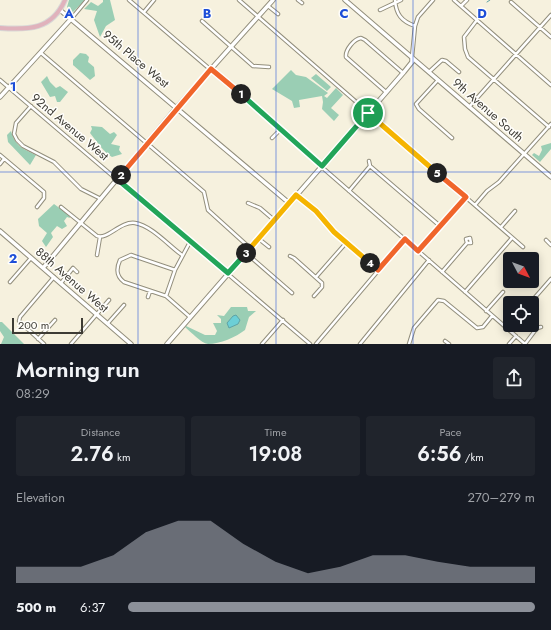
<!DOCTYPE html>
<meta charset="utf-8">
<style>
:root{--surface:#171b24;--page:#20242c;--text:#f1f3f6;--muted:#9ea1a6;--accent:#8c9099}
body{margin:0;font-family:Jost,sans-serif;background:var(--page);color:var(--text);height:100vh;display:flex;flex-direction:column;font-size:15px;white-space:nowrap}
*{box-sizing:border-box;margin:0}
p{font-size:13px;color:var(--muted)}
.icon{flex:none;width:22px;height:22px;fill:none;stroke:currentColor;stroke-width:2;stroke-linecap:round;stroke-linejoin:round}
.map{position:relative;height:344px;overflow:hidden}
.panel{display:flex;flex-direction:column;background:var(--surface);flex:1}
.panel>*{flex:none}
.needle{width:26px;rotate:131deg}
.tools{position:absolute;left:503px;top:252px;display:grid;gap:8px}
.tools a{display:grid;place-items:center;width:36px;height:36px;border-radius:4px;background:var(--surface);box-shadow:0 2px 10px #0003;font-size:20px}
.scale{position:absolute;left:12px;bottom:10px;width:71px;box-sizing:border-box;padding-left:4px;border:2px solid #3d3b34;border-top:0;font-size:11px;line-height:14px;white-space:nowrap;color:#3d3b34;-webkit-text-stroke:3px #fffefa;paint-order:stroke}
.pin{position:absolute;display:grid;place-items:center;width:34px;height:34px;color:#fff;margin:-17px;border:2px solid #fff;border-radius:50%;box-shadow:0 1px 4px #0007}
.km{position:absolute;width:20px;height:20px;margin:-10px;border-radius:50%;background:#222;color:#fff;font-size:11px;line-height:20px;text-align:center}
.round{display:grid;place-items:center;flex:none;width:42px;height:42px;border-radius:4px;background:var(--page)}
.summary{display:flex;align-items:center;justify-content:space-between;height:68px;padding:0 16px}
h1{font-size:22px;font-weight:600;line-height:30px}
.metrics{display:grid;grid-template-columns:repeat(3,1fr);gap:6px;height:68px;padding:4px 16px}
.metrics div{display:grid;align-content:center;border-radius:4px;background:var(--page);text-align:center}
.metrics b{font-size:20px;font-weight:600}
.metrics small{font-size:11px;font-weight:400}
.metrics p{font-size:11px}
.chart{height:112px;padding:8px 16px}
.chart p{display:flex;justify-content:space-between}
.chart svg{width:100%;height:72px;margin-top:4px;fill:var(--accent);opacity:.7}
ul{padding:0 16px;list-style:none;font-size:13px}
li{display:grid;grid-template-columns:64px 48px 1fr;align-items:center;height:30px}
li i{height:10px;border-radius:5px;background:var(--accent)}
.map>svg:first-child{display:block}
</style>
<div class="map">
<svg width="551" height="344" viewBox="0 0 551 344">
<rect width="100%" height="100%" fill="#f6f1de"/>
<!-- green -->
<path fill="#9aceb4" d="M69 0H85L71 14 67 7Z
M103 0H110L115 20 106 26 100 37 94 20 97 11 84 9 91 2 98 6 103 2Z
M80 53 86 54 89 57 88 62 94 67 95 76 90 80 73 65V60Z
M291 70 296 75 306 77 328 93 324 96 327 98 336 88 343 95 331 108 339 115 334 121 322 109 323 102 322 96 299 100 300 107 294 108 292 101 272 89Z
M316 74 331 87 327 91 311 78Z
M47 76 50 82 56 88 60 86 68 92 60 102H57L55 96 50 97 41 82Z
M91 126 102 127 110 134 114 132 117 135 111 144 120 146 119 150 122 154 112 157C104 153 96 140 90 133L92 129Z
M11 131C15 146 23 149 36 155L30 165 8 142 7 135Z
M551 143V149L540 162 532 155 534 153 539 156 542 150 541 146Z
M54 204 69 215 70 218 67 217 64 221 67 226 62 229 57 226 51 233 53 237 46 247 42 241 47 233 39 226 38 219Z
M231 307H247L248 311H256L249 317 245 330C236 337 220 344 208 344 201 343 191 332 185 327L186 326 205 335H215L217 331 213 323H221V319L217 315 224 316Z
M0 322H2L24 344H1L4 337 0 331Z"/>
<!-- water -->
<path fill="#6ccfd6" stroke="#5ea3a5" d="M236 315 240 320 238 324 229 328 227 323 233 316Z"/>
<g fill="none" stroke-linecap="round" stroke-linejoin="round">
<!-- stream -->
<path stroke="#5ea3a5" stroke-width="1" d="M487 2 490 0"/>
<!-- street casing -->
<g stroke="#928e7c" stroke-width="4.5">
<path id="street" d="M129 0 314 158 324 169 525 344
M239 0 523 247
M298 0 302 3
M395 0C396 14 401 21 415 26
M454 0 551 85
M511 2 551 37
M268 6 278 14
M461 6 467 0
M380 10 401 0
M144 12 154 0
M71 19 87 0
M477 20 464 37 465 49 468 57 549 127
M202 21 253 66 269 67
M41 53 204 192 208 210 250 248
M412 57 415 26 418 17 433 0
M429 72 442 60 446 61 459 72
M0 80 310 344
M438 80 416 104 419 109 452 138
M386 92 346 57C345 50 354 39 361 38L365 40 403 73
M31 106 16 123 14 134 17 140 23 146 54 162 81 189 101 199
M469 107 551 15
M272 138 281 129
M0 155 44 192V198L37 207
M369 161 370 166 440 226
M0 164 4 159
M349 191 370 166
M297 195 316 211 334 232 378 270
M248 203 260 208 274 220
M475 205 487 191 499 182 551 124
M61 207 97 236C108 240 120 221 135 223 152 226 168 245 182 255
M501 227 515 211
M259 239 269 247
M546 240 551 245
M419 251 466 197
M246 253 292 293
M97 255 100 237
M290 256 294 258 322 283V287L314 296
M175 270 131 255 120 260C116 269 116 276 124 282L166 296 190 317
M442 272 467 243H471L470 238 466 239 467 243
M316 277 346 243
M10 282 31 258
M61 283 73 268 77 272
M465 292 512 238
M166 296 175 270 190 242
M148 297 150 291
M530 303 551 279
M486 311 503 292
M108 323 124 305
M38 339 55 320
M445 341 449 344
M44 344 19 321 20 317 54 277
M71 344 109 300
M262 344 283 320
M316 344 405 239
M360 344 429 260
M409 344 414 328 438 300 444 301 477 328 483 327 492 316
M509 344 516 336
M525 344 537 328 541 327"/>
</g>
<!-- secondary casing -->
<g stroke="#928e7c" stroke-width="5.5">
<path id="secondary" d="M345 0 551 177
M60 10 289 203
M0 97 71 19
M0 231 131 344
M43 268 177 107 273 0
M167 344 404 72 412 62V58"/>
</g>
<!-- primary casing -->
<g stroke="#d8d8d6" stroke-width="6">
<path id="primary" d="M0 28C28 30 52 30 65 0"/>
</g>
<!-- street -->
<use href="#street" stroke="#fff" stroke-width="2.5"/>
<!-- secondary -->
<use href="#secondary" stroke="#fff" stroke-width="3.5"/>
<!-- primary -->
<use href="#primary" stroke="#e0b2bc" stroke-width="4"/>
</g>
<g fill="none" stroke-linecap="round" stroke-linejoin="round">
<!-- split-1 casing -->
<g stroke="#fff" stroke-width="8">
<path id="split-1" d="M241 94 322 166 368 113"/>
</g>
<!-- split-2 casing -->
<g stroke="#fff" stroke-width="8">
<path id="split-2" d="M121 175 211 69 241 94"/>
</g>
<!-- split-3 casing -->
<g stroke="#fff" stroke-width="8">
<path id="split-3" d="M121 175 117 179 228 273 246 253"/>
</g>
<!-- split-4 casing -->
<g stroke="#fff" stroke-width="8">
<path id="split-4" d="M246 253 296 195 316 211 334 232 370 263"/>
</g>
<!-- split-5 casing -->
<g stroke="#fff" stroke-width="8">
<path id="split-5" d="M370 263 378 270 405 239 418 251 466 197 437 173"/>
</g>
<!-- split-6 casing -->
<g stroke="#fff" stroke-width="8">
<path id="split-6" d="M368 113 437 173"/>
</g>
<!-- split-1 -->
<use href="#split-1" stroke="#22a559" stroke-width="5"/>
<!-- split-2 -->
<use href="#split-2" stroke="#f0652b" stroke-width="5"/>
<!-- split-3 -->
<use href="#split-3" stroke="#22a559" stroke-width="5"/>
<!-- split-4 -->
<use href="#split-4" stroke="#f5b400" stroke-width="5"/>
<!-- split-5 -->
<use href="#split-5" stroke="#f0652b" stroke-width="5"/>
<!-- split-6 -->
<use href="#split-6" stroke="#f5b400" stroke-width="5"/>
</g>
<!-- grid -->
<path fill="none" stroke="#1d4ed8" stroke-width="1" stroke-opacity="0.55" d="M138 0V344M276 0V344M413 0V344M0 172H551"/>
<g text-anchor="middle" stroke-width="3" stroke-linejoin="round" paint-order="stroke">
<!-- street labels -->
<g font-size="12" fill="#3d3b34" stroke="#fffefa">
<text transform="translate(136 59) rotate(40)" y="4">95th Place West</text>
<text transform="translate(488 110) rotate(41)" y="4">9th Avenue South</text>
<text transform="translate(70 127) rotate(40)" y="4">92nd Avenue West</text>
<text transform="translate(72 280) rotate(41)" y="4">88th Avenue West</text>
</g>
</g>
<g font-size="13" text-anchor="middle" font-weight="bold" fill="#1d4ed8" stroke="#fffefa" stroke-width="3" stroke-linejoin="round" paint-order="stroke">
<text x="69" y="18">A</text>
<text x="207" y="18">B</text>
<text x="344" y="18">C</text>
<text x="482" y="18">D</text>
<text x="13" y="91">1</text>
<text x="13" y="263">2</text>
</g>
</svg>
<div class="tools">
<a><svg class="needle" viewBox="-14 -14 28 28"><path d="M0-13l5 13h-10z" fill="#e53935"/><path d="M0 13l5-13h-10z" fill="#9ea1a6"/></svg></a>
<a><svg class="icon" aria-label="locate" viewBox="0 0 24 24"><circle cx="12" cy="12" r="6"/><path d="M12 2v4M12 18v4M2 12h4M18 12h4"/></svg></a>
</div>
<div class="scale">200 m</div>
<div class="pin" style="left:368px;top:113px;background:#1e9e55"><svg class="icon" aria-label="arrive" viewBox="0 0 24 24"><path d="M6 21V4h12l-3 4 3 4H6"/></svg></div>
<b class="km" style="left:241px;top:94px">1</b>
<b class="km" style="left:121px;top:175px">2</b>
<b class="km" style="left:246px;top:253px">3</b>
<b class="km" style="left:370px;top:263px">4</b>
<b class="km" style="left:437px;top:173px">5</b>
</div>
<section class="panel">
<div class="summary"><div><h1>Morning run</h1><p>08:29</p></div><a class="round"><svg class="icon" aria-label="share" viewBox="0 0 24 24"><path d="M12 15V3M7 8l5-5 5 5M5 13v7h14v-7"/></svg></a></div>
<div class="metrics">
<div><p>Distance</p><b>2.76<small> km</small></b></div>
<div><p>Time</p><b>19:08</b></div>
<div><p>Pace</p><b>6:56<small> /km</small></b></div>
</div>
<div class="chart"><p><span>Elevation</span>270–279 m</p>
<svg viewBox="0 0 160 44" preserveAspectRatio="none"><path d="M0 44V34L10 34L20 34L30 27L40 13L50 6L60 6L70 20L80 31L90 38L100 34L110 27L120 27L130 31L140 34L150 34L160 34V44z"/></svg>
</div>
<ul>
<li><b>500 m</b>6:37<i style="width:100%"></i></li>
</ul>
</section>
